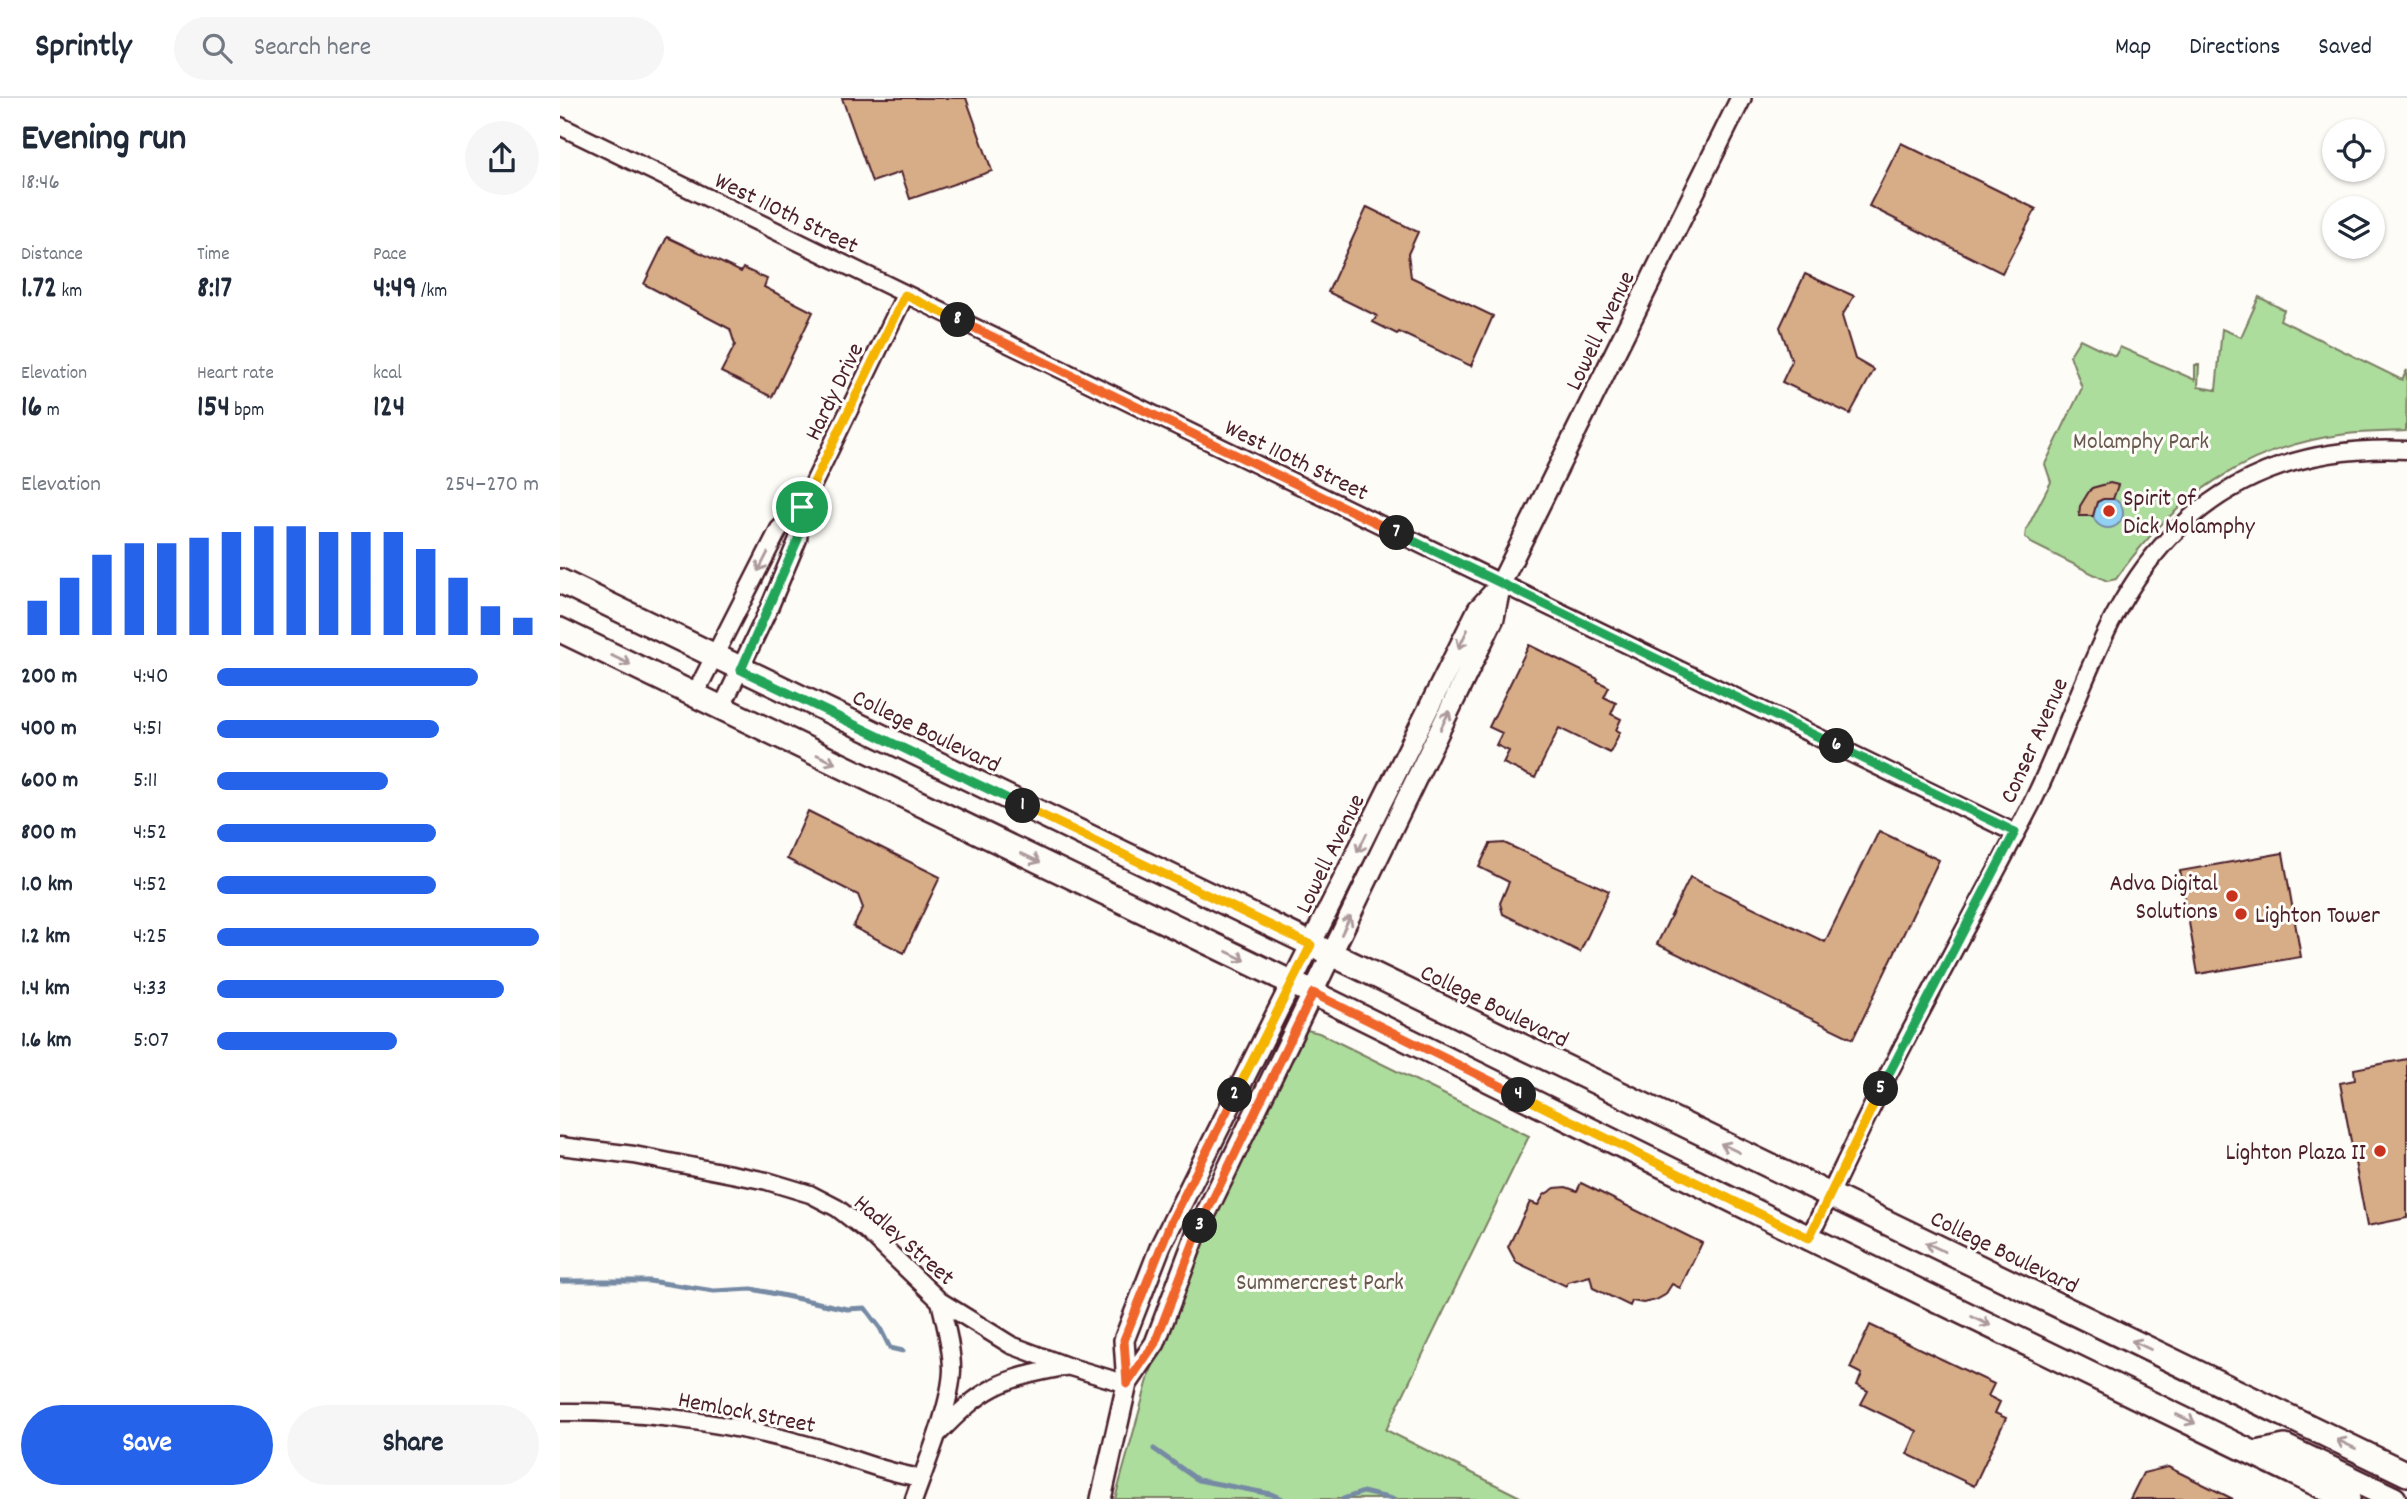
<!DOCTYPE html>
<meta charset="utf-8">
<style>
:root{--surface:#fff;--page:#f6f6f7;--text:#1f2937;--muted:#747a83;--line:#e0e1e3;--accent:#2563eb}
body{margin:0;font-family:Dekko,sans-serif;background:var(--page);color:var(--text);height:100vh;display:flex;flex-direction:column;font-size:26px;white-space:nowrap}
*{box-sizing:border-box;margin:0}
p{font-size:23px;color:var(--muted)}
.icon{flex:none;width:38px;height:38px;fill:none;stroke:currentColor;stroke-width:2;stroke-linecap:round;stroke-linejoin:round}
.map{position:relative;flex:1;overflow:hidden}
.side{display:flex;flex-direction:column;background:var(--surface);width:560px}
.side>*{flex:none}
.controls{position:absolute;left:1762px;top:21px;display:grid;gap:14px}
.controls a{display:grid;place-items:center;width:63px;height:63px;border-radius:50%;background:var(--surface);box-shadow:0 2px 5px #0004;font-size:35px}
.pin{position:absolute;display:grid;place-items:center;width:60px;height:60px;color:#fff;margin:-30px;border:4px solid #fff;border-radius:50%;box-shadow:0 2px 7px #0007}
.km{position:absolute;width:35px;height:35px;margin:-18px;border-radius:50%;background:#222;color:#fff;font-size:19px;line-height:35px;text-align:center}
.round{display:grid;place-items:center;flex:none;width:74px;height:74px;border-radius:37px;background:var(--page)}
.overview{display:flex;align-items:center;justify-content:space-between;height:119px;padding:0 21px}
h1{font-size:38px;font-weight:700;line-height:52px}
.metrics{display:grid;grid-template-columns:repeat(3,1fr);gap:10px;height:119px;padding:7px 21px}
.metrics div{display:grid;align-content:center}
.metrics b{font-size:30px;font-weight:700}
.metrics small{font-size:19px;font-weight:400}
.metrics p{font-size:19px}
.chart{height:196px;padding:14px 21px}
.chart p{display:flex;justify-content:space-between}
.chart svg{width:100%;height:126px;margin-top:7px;stroke:var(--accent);stroke-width:6}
.action{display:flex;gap:14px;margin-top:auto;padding:14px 21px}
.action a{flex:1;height:80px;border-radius:42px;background:var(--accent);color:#fff;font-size:28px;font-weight:700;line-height:80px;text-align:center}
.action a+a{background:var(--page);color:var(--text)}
ul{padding:0 21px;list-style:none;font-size:23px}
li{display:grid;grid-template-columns:112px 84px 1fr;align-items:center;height:52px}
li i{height:18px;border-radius:9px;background:var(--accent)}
header{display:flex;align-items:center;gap:42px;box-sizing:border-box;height:98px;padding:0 35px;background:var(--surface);border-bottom:2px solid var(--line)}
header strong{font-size:33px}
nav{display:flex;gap:38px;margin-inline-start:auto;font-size:24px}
.search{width:490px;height:63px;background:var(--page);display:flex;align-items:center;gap:18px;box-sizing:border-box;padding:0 24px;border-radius:38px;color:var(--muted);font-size:26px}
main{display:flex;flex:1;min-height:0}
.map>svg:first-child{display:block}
</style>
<header>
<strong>Sprintly</strong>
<div class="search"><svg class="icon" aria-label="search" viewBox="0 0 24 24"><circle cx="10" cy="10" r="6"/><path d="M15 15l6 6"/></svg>Search here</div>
<nav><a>Map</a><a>Directions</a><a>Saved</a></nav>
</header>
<main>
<section class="side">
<div class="overview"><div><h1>Evening run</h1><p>18:46</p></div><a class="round"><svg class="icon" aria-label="share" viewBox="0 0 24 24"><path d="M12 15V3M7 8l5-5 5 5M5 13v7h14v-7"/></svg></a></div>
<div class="metrics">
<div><p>Distance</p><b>1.72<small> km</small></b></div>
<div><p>Time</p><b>8:17</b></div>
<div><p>Pace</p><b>4:49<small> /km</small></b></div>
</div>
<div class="metrics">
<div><p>Elevation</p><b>16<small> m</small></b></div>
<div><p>Heart rate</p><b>154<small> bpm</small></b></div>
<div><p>kcal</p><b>124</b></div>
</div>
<div class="chart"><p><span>Elevation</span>254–270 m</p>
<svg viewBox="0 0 160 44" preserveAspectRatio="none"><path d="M5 44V32M15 44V24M25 44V16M35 44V12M45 44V12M55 44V10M65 44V8M75 44V6M85 44V6M95 44V8M105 44V8M115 44V8M125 44V14M135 44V24M145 44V34M155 44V38"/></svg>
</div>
<ul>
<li><b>200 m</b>4:40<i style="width:81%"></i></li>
<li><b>400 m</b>4:51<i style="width:69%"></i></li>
<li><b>600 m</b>5:11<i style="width:53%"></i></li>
<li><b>800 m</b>4:52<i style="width:68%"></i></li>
<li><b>1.0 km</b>4:52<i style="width:68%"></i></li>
<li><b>1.2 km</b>4:25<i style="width:100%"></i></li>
<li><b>1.4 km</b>4:33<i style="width:89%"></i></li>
<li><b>1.6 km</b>5:07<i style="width:56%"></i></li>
</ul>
<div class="action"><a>Save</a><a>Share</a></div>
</section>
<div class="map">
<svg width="1847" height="1401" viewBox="0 0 1847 1401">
<rect width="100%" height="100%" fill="#fdfcf7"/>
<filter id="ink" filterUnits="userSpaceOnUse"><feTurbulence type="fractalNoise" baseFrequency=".0143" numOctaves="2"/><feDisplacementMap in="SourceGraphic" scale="14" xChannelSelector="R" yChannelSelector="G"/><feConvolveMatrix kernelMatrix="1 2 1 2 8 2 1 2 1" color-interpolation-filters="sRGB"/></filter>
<g filter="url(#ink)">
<!-- green -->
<path fill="#addd9d" stroke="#7c7e64" stroke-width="2" d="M1699 199 1724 212 1720 222 1842 282 1847 272 1846 333C1826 334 1806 334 1787 336 1686 348 1613 400 1556 481L1547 483 1471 445 1465 439 1466 432 1491 384 1485 366 1522 290 1510 257 1520 241 1555 258 1560 249 1635 282V267H1639L1638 289 1656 292 1662 231 1681 239Z
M747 932 759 935 969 1038 826 1332 964 1401H555L589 1278 639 1147Z"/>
<!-- water -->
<path fill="#93d1f4" stroke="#768aa4" stroke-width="2" d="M1533 415a15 15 0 1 1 30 0a15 15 0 1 1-30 0Z"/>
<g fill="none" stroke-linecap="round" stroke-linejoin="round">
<!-- stream -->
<path stroke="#768aa4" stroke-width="5" d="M0 1183H89L154 1193 192 1191 287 1211 305 1210 320 1230 330 1250 343 1253
M594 1351 638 1382 711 1396 722 1401
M783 1401 803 1394 832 1401"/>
</g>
<!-- building -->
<path fill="#d7ad88" stroke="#4a1f2b" stroke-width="2" d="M282 0H406L432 73 350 101 341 74 312 84Z
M1341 45 1476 111 1442 175 1309 108Z
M807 109 858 134 848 156 851 179 933 218 911 268 839 234 837 236 813 224 817 218 768 194Z
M107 139 181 174 183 170 207 181 204 189 253 214 212 299 161 274 175 247 170 231 84 186Z
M1245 176 1294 198 1282 218 1295 261 1314 272 1290 316 1222 284 1232 263 1220 229Z
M1550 385 1558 387 1553 401H1543L1537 404 1533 418H1519L1520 408 1528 395 1532 390Z
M969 547 1038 581 1037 583 1049 589 1044 599 1056 605 1051 616 1061 621 1056 632 1060 634 1050 655 999 630 975 680 943 665 949 653 936 647 942 635 929 629Z
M248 713 380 779 344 855 293 829 303 810 298 797 227 761Z
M1319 733 1379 762 1293 941 1097 846 1130 779 1265 844Z
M944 745 1049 793 1020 854 943 816 940 805 949 784 919 769 930 746Z
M1723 755 1741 859 1638 876 1620 773Z
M1847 961V1120L1807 1128 1780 985 1795 982 1794 971Z
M1021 1085 1142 1145 1120 1190 1112 1186 1105 1197 1096 1202 1083 1205 1072 1203 1070 1208 1033 1190 1030 1178 1008 1184 1006 1188 956 1164 948 1149 970 1104 978 1107 984 1097 995 1090 1006 1089 1017 1093Z
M1310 1227 1434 1286 1428 1298 1440 1304 1435 1315 1446 1320 1414 1388 1347 1356 1357 1333 1301 1306 1308 1293 1297 1287 1302 1276 1290 1270Z
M1608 1369 1673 1401H1570L1583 1375Z"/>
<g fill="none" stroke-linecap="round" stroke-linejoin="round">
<!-- minor casing -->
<g stroke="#4a1f2b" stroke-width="21">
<path id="minor" d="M0 28 1455 735
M134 598 219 431 242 409
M161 611 210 508 238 441 242 409 345 197
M0 1048 74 1057 207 1083 250 1096 277 1110 307 1133 380 1203 451 1247 507 1268 567 1286
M1249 1140C1277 1083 1303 1025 1332 969 1378 879 1427 792 1473 703 1519 611 1542 503 1619 430 1683 369 1761 348 1847 352
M0 1314C86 1313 176 1326 259 1350 293 1361 325 1374 361 1380
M377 1337C423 1289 440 1281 505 1269
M354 1401C366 1367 391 1307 392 1272 392 1249 385 1225 380 1203"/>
</g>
<!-- tertiary casing -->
<g stroke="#4a1f2b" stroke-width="24">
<path id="tertiary" d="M567 1286 595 1245 636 1136 934 520 941 485 1181 0
M541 1401 567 1286 564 1242 601 1147 918 511 940 487"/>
</g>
<!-- secondary casing -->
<g stroke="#4a1f2b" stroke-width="28">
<path id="secondary" d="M0 483 1847 1376
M0 532 753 895 1249 1140 1788 1401
M1697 1355 1725 1349 1834 1401"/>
</g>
<!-- minor -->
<use href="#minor" stroke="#fdfcf7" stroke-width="16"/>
<!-- tertiary -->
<use href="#tertiary" stroke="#fdfcf7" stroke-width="19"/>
<!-- secondary -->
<use href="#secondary" stroke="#fdfcf7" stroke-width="23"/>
</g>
<!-- one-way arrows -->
<defs><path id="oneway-shaft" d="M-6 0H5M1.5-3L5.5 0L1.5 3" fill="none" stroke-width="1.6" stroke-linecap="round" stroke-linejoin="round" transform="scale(1.75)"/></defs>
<g stroke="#ac999b">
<use href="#oneway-shaft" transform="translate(203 464) rotate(117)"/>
<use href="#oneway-shaft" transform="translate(903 541) rotate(116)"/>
<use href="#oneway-shaft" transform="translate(61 562) rotate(26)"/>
<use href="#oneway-shaft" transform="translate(885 622) rotate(-64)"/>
<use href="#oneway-shaft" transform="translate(266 661) rotate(26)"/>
<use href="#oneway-shaft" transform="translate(802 745) rotate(116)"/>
<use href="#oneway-shaft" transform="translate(471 760) rotate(26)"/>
<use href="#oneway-shaft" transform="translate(786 827) rotate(-64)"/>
<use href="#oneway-shaft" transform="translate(676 858) rotate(26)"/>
<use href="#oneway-shaft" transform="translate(1170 1050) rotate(-154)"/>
<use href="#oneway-shaft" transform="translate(1375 1149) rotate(-154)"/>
<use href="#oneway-shaft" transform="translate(1421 1223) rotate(26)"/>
<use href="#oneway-shaft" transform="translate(1581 1247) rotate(-155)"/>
<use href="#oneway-shaft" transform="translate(1626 1321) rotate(26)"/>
<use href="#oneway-shaft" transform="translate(1786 1346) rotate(-154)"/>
</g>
</g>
<g fill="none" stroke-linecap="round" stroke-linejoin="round" filter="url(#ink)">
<!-- split-1 casing -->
<g stroke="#fff" stroke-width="14">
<path id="split-1" d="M242 409 238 441 181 572 463 708"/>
</g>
<!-- split-2 casing -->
<g stroke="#fff" stroke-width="14">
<path id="split-2" d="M463 708 751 847 675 997"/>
</g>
<!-- split-3 casing -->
<g stroke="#fff" stroke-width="14">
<path id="split-3" d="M640 1128 595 1245 567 1286 564 1242 611 1124 675 997"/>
</g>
<!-- split-4 casing -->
<g stroke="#fff" stroke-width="14">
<path id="split-4" d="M640 1128 753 895 959 997"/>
</g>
<!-- split-5 casing -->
<g stroke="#fff" stroke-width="14">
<path id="split-5" d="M959 997 1249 1140 1321 991"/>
</g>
<!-- split-6 casing -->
<g stroke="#fff" stroke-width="14">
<path id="split-6" d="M1277 648 1455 734 1321 991"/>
</g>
<!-- split-7 casing -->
<g stroke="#fff" stroke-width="14">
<path id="split-7" d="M837 435 1277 648"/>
</g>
<!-- split-8 casing -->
<g stroke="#fff" stroke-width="14">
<path id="split-8" d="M398 222 837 435"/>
</g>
<!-- split-9 casing -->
<g stroke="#fff" stroke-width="14">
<path id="split-9" d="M242 409 345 197 398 222"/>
</g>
<!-- split-1 -->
<use href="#split-1" stroke="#22a559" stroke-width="9"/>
<!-- split-2 -->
<use href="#split-2" stroke="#f5b400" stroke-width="9"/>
<!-- split-3 -->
<use href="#split-3" stroke="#f0652b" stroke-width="9"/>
<!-- split-4 -->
<use href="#split-4" stroke="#f0652b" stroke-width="9"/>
<!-- split-5 -->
<use href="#split-5" stroke="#f5b400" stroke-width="9"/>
<!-- split-6 -->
<use href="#split-6" stroke="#22a559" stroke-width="9"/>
<!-- split-7 -->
<use href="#split-7" stroke="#22a559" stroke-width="9"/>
<!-- split-8 -->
<use href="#split-8" stroke="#f0652b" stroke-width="9"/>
<!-- split-9 -->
<use href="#split-9" stroke="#f5b400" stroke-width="9"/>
</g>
<!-- markers -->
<g fill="#c8321e" stroke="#fdfcf7" stroke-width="2.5">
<circle cx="1549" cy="413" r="7"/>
<circle cx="1672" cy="798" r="7"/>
<circle cx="1681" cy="816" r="7"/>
<circle cx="1820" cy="1053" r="7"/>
</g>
<g text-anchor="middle" stroke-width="6" stroke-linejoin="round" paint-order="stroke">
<!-- street labels -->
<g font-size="24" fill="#4a1f2b" stroke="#fdfcf7">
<text transform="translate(227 114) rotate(26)" y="8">West 110th Street</text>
<text transform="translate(1039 232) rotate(-64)" y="8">Lowell Avenue</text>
<text transform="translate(273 293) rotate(-64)" y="8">Hardy Drive</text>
<text transform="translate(737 361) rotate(26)" y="8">West 110th Street</text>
<text transform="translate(367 632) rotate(26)" y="8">College Boulevard</text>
<text transform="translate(1473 642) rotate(-66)" y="8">Conser Avenue</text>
<text transform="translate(769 755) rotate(-64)" y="8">Lowell Avenue</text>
<text transform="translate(935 907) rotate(26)" y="8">College Boulevard</text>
<text transform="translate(345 1141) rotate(41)" y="8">Hadley Street</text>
<text transform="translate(1445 1153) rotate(26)" y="8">College Boulevard</text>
<text transform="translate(187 1313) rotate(11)" y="8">Hemlock Street</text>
</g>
<!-- park labels -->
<g font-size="24" fill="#68584d" stroke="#fdfcf7">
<text x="1581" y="350">Molamphy Park</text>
<text x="760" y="1191">Summercrest Park</text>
</g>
<!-- poi labels -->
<g font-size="24" fill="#4a1f2b" stroke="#fdfcf7" text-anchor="start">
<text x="1563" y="407">Spirit of<tspan x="1563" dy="28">Dick Molamphy</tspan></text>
<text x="1658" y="792" text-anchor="end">Adva Digital<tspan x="1658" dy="28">Solutions</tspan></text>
<text x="1695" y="824">Lighton Tower</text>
<text x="1806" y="1061" text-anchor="end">Lighton Plaza II</text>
</g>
</g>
</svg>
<div class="controls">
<a><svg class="icon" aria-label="locate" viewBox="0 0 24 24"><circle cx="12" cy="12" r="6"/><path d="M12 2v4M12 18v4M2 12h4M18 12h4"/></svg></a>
<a><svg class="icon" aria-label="layers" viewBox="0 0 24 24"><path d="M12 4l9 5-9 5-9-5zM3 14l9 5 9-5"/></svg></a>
</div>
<div class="pin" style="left:242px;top:409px;background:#1e9e55"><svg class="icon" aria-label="arrive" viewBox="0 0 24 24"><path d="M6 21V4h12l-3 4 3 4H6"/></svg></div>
<b class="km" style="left:463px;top:708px">1</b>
<b class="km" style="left:675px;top:997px">2</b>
<b class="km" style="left:640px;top:1128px">3</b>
<b class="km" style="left:959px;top:997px">4</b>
<b class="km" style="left:1321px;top:991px">5</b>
<b class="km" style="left:1277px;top:648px">6</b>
<b class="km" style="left:837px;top:435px">7</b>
<b class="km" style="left:398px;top:222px">8</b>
</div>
</main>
